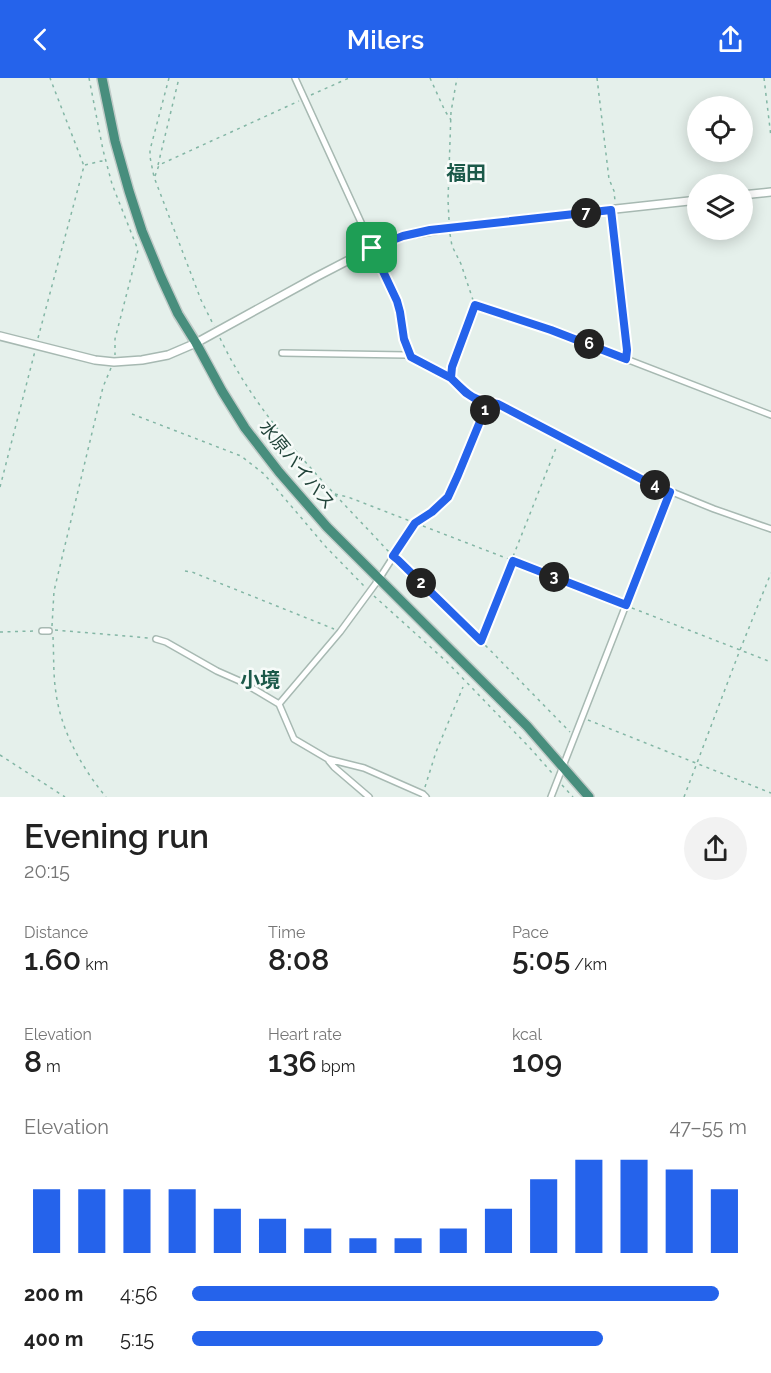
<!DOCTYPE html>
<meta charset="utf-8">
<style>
:root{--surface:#fff;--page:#f2f2f2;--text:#222;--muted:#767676;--accent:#2563eb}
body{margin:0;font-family:Raleway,"Noto Sans JP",sans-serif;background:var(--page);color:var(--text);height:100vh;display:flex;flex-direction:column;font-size:22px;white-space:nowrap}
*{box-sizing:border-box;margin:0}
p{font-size:20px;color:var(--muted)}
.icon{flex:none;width:33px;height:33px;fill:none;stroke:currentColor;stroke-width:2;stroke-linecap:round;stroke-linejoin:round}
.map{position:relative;height:719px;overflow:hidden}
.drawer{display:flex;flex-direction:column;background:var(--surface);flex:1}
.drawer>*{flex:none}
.buttons{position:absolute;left:687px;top:18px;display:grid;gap:12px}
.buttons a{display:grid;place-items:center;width:66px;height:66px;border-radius:50%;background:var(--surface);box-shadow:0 3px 15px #0003;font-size:30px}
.pin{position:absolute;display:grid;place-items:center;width:51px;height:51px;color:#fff;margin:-26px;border-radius:12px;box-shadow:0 3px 9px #0006}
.km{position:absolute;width:30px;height:30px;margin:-15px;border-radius:50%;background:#222;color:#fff;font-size:16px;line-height:30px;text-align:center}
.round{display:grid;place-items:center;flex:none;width:63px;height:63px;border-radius:32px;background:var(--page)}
.head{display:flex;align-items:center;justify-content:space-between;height:102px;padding:0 24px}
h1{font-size:33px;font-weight:600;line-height:45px}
.stats{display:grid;grid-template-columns:repeat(3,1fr);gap:9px;height:102px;padding:6px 24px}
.stats div{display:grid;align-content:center}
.stats b{font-size:30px;font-weight:600}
.stats small{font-size:16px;font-weight:400}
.stats p{font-size:16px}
.chart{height:168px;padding:12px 24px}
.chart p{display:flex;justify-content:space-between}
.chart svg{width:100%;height:108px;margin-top:6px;stroke:var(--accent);stroke-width:6}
ul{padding:0 24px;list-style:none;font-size:20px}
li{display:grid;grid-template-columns:96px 72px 1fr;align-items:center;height:45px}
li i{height:15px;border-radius:8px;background:var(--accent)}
header{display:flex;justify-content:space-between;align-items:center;height:78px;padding:0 24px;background:var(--accent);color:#fff;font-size:27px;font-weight:600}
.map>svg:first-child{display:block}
</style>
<header><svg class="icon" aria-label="back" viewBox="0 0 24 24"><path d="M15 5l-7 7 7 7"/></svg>Milers<svg class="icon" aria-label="share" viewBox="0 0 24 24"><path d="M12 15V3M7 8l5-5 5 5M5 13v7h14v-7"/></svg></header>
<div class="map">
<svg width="771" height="719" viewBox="0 0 771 719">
<rect width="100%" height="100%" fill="#e5f0eb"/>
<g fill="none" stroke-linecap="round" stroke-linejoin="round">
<!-- minor casing -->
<g stroke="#a7b9b2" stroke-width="8">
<path id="minor" d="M295 0 397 223 400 234 404 261 412 279
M282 275 406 277 427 286 451 300 466 315 477 322 498 325 645 403 714 431 771 451
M451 300 452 289 475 227 551 252 771 337
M42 553H49
M156 561 166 564 217 593 242 604 279 626 294 661 328 681 364 690 423 716 426 719
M279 626 340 554 379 501 415 445 432 434 448 419 458 397 488 324
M329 683 334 689 369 719
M551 719 670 414"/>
</g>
<!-- tertiary casing -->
<g stroke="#a7b9b2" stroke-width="10">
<path id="tertiary" d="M742 117 771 114
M0 258 95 282 114 284 142 282 168 277 196 265 316 199 372 170 403 158 460 148 698 122"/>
</g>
<!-- trunk casing -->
<g stroke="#c1cbc8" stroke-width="12">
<path id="trunk" d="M102 0 115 63 129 113 142 153 161 199 178 236 196 265 222 313 245 350 279 394 327 449 527 648 589 719"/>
</g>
<!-- path -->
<path stroke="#83b6a5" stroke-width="1.5" stroke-dasharray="3 4.5" stroke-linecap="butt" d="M89 0 103 72 112 106 138 172 115 261V277
M169 0 150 72V79L154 99 201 222 214 248
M430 0 445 33 451 42
M597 0 609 101 614 113 615 123
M764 0 771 59
M311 17 349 0
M85 87 101 83 106 84
M158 87 179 0
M155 98 159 87 299 23
M612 139 627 274
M449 142 448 122 451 34 457 0
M450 156 452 168 461 186 473 222
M38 260 84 88 50 0
M220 260C259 343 328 408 389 474
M132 336 241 378 264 396 326 469 366 510
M0 409 35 273
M335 416 348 419 410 443
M423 448 620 524
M400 483 488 570 570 654
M185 493 192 494 334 551
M374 518 447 584 530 670 553 696
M632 530 771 584
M52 548 54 513 103 309 111 290
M55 552 149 560
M0 554 35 553
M53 559C54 577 53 597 56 615 61 653 82 690 106 719
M480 562 556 370
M588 642 771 715
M0 677 65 719
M562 707 573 719
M425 709 436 674 463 609
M684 719 740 572 771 495"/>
<!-- minor -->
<use href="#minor" stroke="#fff" stroke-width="5"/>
<!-- tertiary -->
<use href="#tertiary" stroke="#fff" stroke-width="7"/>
<!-- trunk -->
<use href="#trunk" stroke="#488e7d" stroke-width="9"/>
</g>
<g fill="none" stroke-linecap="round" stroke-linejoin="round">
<!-- route casing -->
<g stroke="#fff" stroke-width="12">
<path id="route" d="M372 170 397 223 400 234 404 261 411 279 451 300 466 315 477 322 488 324 458 397 448 419 432 434 415 445 393 478 398 482 481 563 513 483 626 527 670 414 645 403 498 326C472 322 469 318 451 300L452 289 475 227 551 252 626 281 627 272 611 132 430 152 403 158 372 170"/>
</g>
<!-- route -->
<use href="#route" stroke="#2563eb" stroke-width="8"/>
</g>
<g text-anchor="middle" stroke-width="5" stroke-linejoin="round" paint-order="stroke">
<!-- street labels -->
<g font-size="18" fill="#22443a" stroke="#f7fbf9">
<text transform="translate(297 387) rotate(51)" y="6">水原バイパス</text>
</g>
<!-- neighbourhood labels -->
<g font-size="20" font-weight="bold" fill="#1b5949" stroke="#f7fbf9">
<text x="466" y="102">福田</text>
<text x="260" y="609">小境</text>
</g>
</g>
</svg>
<div class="buttons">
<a><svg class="icon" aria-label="locate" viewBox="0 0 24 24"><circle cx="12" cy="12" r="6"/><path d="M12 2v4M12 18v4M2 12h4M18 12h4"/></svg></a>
<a><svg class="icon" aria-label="layers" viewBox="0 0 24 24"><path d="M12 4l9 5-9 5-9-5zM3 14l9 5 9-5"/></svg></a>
</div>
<div class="pin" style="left:372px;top:170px;background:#1e9e55"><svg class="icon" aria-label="arrive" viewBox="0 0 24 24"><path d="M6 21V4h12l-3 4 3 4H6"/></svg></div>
<b class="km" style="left:485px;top:332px">1</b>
<b class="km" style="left:421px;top:505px">2</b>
<b class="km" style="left:554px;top:499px">3</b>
<b class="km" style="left:655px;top:407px">4</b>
<b class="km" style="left:589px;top:266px">6</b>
<b class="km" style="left:586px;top:135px">7</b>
</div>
<section class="drawer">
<div class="head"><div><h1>Evening run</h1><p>20:15</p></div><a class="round"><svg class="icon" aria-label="share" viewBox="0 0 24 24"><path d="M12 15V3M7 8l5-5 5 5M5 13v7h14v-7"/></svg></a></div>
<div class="stats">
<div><p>Distance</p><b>1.60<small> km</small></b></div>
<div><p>Time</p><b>8:08</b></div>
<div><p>Pace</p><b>5:05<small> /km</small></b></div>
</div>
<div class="stats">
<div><p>Elevation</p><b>8<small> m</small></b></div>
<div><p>Heart rate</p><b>136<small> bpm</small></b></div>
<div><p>kcal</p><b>109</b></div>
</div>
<div class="chart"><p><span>Elevation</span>47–55 m</p>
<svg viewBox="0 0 160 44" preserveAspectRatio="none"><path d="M5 44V18M15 44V18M25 44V18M35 44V18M45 44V26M55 44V30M65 44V34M75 44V38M85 44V38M95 44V34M105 44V26M115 44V14M125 44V6M135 44V6M145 44V10M155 44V18"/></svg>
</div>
<ul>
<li><b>200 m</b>4:56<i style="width:95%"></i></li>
<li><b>400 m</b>5:15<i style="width:74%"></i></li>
</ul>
</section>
